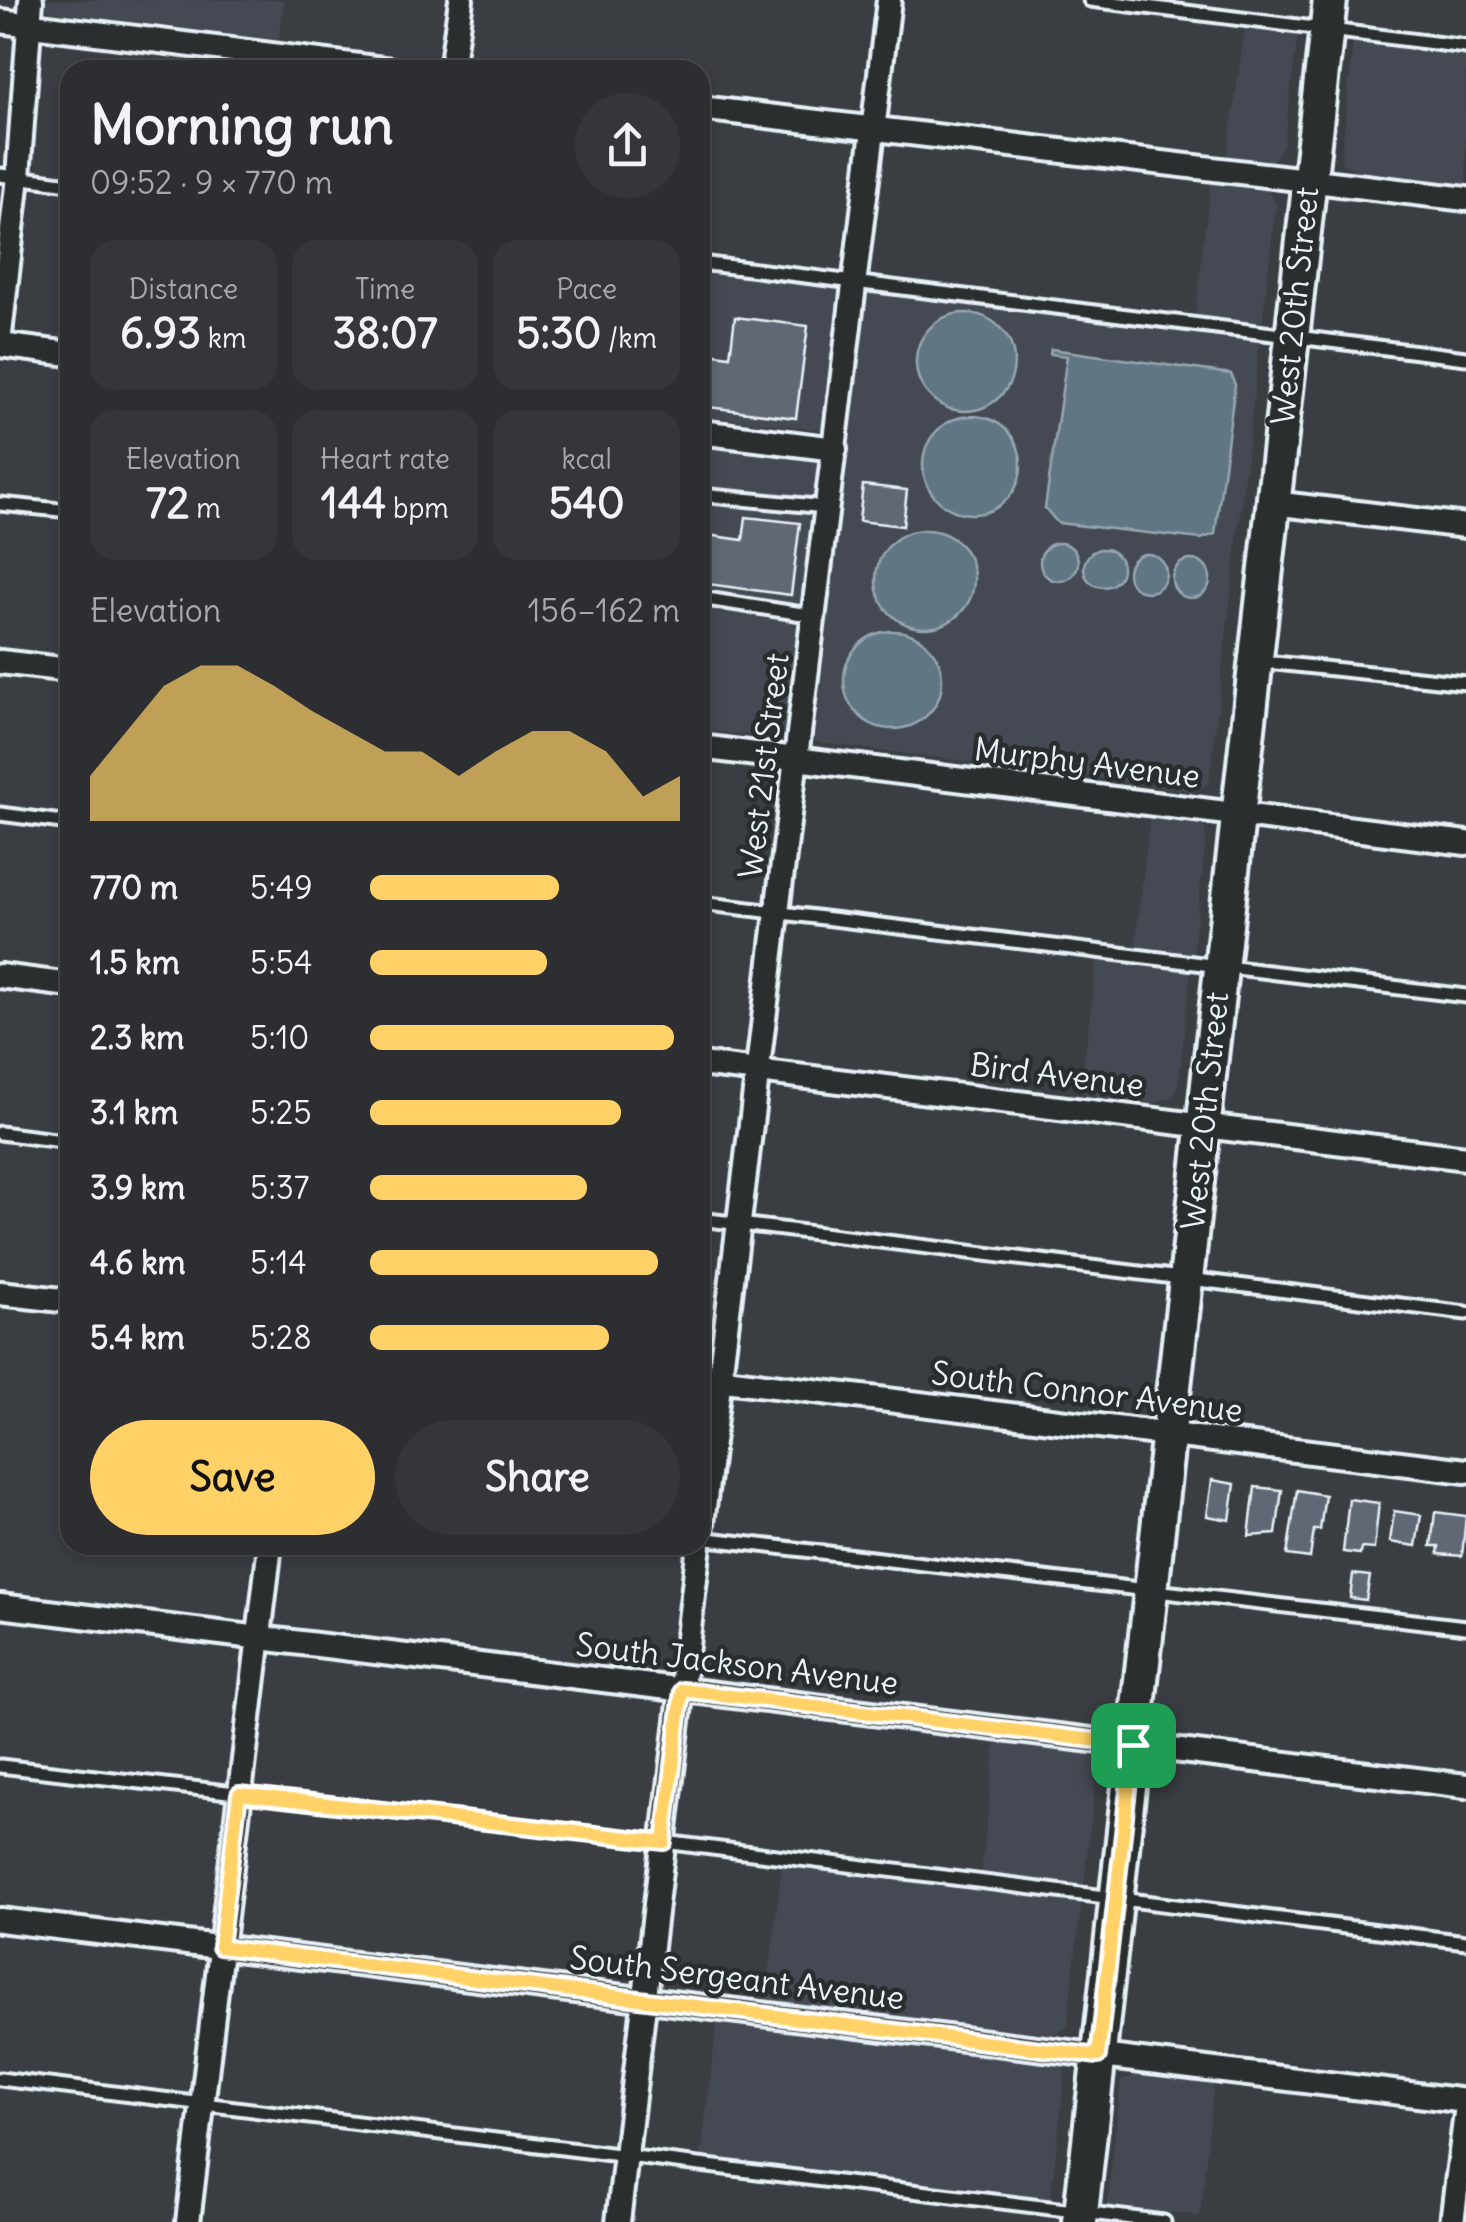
<!DOCTYPE html>
<meta charset="utf-8">
<style>
:root{--surface:#2c2e32;--page:#34363a;--text:#f1f3f6;--muted:#a6a8ac;--line:#484a4d;--accent:#ffd166}
body{margin:0;font-family:Delius,sans-serif;background:var(--page);color:var(--text);height:100vh;display:flex;flex-direction:column;font-size:38px;white-space:nowrap}
*{box-sizing:border-box;margin:0}
p{font-size:32px;color:var(--muted)}
.icon{flex:none;width:55px;height:55px;fill:none;stroke:currentColor;stroke-width:2;stroke-linecap:round;stroke-linejoin:round}
.map{position:relative;flex:1;overflow:hidden}
.panel{position:absolute;left:60px;top:60px;width:650px;height:1495px;display:flex;flex-direction:column;background:var(--surface);border-radius:30px;box-shadow:0 5px 15px #0003,0 0 0 2px var(--line)}
.panel>*{flex:none}
.pin{position:absolute;display:grid;place-items:center;width:85px;height:85px;color:#fff;margin:-42px;border-radius:20px;box-shadow:0 5px 15px #0006}
.round{display:grid;place-items:center;flex:none;width:105px;height:105px;border-radius:52px;background:var(--page)}
.head{display:flex;align-items:center;justify-content:space-between;height:170px;padding:0 30px}
h1{font-size:55px;font-weight:800;line-height:75px}
.stats{display:grid;grid-template-columns:repeat(3,1fr);gap:15px;height:170px;padding:10px 30px}
.stats div{display:grid;align-content:center;border-radius:25px;background:var(--page);text-align:center}
.stats b{font-size:42px;font-weight:800}
.stats small{font-size:28px;font-weight:400}
.stats p{font-size:28px}
.chart{height:280px;padding:20px 30px}
.chart p{display:flex;justify-content:space-between}
.chart svg{width:100%;height:180px;margin-top:10px;fill:var(--accent);opacity:.7}
.cta{display:flex;gap:20px;margin-top:auto;padding:20px 30px}
.cta a{flex:1;height:115px;border-radius:60px;background:var(--accent);color:#111;font-size:40px;font-weight:800;line-height:115px;text-align:center}
.cta a+a{background:var(--page);color:var(--text)}
ul{padding:0 30px;list-style:none;font-size:32px}
li{display:grid;grid-template-columns:160px 120px 1fr;align-items:center;height:75px}
li i{height:25px;border-radius:12px;background:var(--accent)}
.map>svg:first-child{display:block}
</style>
<div class="map">
<svg width="1466" height="2222" viewBox="0 0 1466 2222">
<rect width="100%" height="100%" fill="#3a3e43"/>
<filter id="ink" filterUnits="userSpaceOnUse"><feTurbulence type="fractalNoise" baseFrequency=".01" numOctaves="2"/><feDisplacementMap in="SourceGraphic" scale="20" xChannelSelector="R" yChannelSelector="G"/><feConvolveMatrix kernelMatrix="1 2 1 2 8 2 1 2 1" color-interpolation-filters="sRGB"/></filter>
<g filter="url(#ink)">
<!-- built -->
<path fill="#454a52" d="M43 0H284L279 40 50 11Z
M1355 26 1466 40V184L1358 171 1341 162Z
M1245 27 1298 33 1284 143 1275 159 1265 161 1227 157Z
M1211 181 1266 189 1276 203 1209 784 1194 791 814 742 865 292 1193 330Z
M700 269 845 287 825 430 700 416Z
M700 443 816 458 822 465 784 738 700 730Z
M1150 814 1195 820 1204 826 1206 837 1178 1086 1173 1097 1154 1103 1080 1093 1099 944 1135 948Z
M996 1739 1088 1751 1098 1761 1067 2028 1053 2034 766 2000 784 1851 981 1876Z
M717 2022 1059 2063 1065 2073 1049 2213 699 2173Z
M1142 2073 1214 2081 1200 2216 1107 2205 1121 2081Z"/>
<!-- water -->
<path fill="#607683" stroke="#96a7b2" stroke-width="2.5" d="M916 362a49 49 0 1 1 98 0a49 49 0 1 1-98 0Z
M1051 349 1231 374 1235 385 1215 534 1201 539 1058 523 1045 508 1067 356 1050 354Z
M923 465a49 49 0 1 1 98 0a49 49 0 1 1-98 0Z
M876 579a49 49 0 1 1 98 0a49 49 0 1 1-98 0Z
M1040 562a19 19 0 1 1 38 0a19 19 0 1 1-38 0Z
M1084 568a19 19 0 1 1 38 0a19 19 0 1 1-38 0Z
M1128 573a19 19 0 1 1 38 0a19 19 0 1 1-38 0Z
M1172 579a19 19 0 1 1 38 0a19 19 0 1 1-38 0Z
M844 680a49 49 0 1 1 98 0a49 49 0 1 1-98 0Z"/>
<!-- building -->
<path fill="#606775" stroke="#e8f1f8" stroke-width="2.5" d="M735 317 808 326 796 418 700 406V352L730 356Z
M863 485 907 490 903 526 859 521Z
M746 517 800 523 791 595 700 583V534L743 540Z
M1212 1480 1235 1484 1230 1520 1207 1516Z
M1255 1487 1282 1490 1276 1534 1249 1536Z
M1297 1490 1325 1495 1320 1530H1314L1310 1558 1287 1555Z
M1349 1499 1379 1503 1374 1549 1361 1548 1360 1554 1343 1552Z
M1394 1511 1421 1515 1416 1546 1390 1542Z
M1435 1512 1466 1516 1462 1556 1438 1554 1439 1546H1431Z
M1353 1574 1370 1576 1366 1600 1350 1598Z"/>
<g fill="none" stroke-linecap="round" stroke-linejoin="round">
<!-- lane casing -->
<g stroke="#e8f1f8" stroke-width="19">
<path id="lane" d="M1090 0 1466 47
M0 175 70 184
M700 263 1466 358
M700 495 826 507
M0 504 70 511
M700 598 815 616
M1256 661 1466 683
M0 814 70 823
M700 903 1466 996
M0 1133 70 1142
M700 1219 1466 1313
M700 1538 1466 1627
M0 1766 664 1842 1466 1942
M0 2079 1164 2222"/>
</g>
<!-- street casing -->
<g stroke="#e8f1f8" stroke-width="30">
<path id="street" d="M0 21 391 70
M451 70 461 0
M700 108 1466 199
M0 334 18 177 31 0
M0 345 70 354
M700 432 835 449
M1273 503 1466 526
M0 662 70 670
M700 747 1466 843
M0 976 70 985
M700 1064 1466 1158
M0 1293 70 1301
M700 1377 1466 1471
M700 1540 889 0
M0 1606 1466 1786
M0 1920 1466 2101
M188 2222 270 1545
M618 2222 699 1545
M1452 2222 1466 2113"/>
</g>
<!-- secondary casing -->
<g stroke="#e8f1f8" stroke-width="40">
<path id="secondary" d="M1080 2222 1330 0"/>
</g>
<!-- lane -->
<use href="#lane" stroke="#2a2d2e" stroke-width="11"/>
<!-- street -->
<use href="#street" stroke="#2a2d2e" stroke-width="22"/>
<!-- secondary -->
<use href="#secondary" stroke="#2a2d2e" stroke-width="32"/>
</g>
</g>
<g fill="none" stroke-linecap="round" stroke-linejoin="round" filter="url(#ink)">
<!-- route casing -->
<g stroke="#fff" stroke-width="20">
<path id="route" d="M682 1690 1133 1745 1098 2056 220 1947 239 1794 664 1842Z"/>
</g>
<!-- route -->
<use href="#route" stroke="#ffd166" stroke-width="12"/>
</g>
<g text-anchor="middle" stroke-width="9" stroke-linejoin="round" paint-order="stroke">
<!-- street labels -->
<g font-size="32" fill="#e8f1f8" stroke="#2a2d2e">
<text transform="translate(1295 306) rotate(-84)" y="11">West 20th Street</text>
<text transform="translate(1087 763) rotate(7)" y="11">Murphy Avenue</text>
<text transform="translate(764 766) rotate(-83)" y="11">West 21st Street</text>
<text transform="translate(1057 1075) rotate(7)" y="11">Bird Avenue</text>
<text transform="translate(1205 1111) rotate(-84)" y="11">West 20th Street</text>
<text transform="translate(1087 1392) rotate(7)" y="11">South Connor Avenue</text>
<text transform="translate(737 1664) rotate(7)" y="11">South Jackson Avenue</text>
<text transform="translate(737 1978) rotate(7)" y="11">South Sergeant Avenue</text>
</g>
</g>
</svg>
<div class="pin" style="left:1133px;top:1745px;background:#1e9e55"><svg class="icon" aria-label="arrive" viewBox="0 0 24 24"><path d="M6 21V4h12l-3 4 3 4H6"/></svg></div>
<section class="panel">
<div class="head"><div><h1>Morning run</h1><p>09:52 · 9 × 770 m</p></div><a class="round"><svg class="icon" aria-label="share" viewBox="0 0 24 24"><path d="M12 15V3M7 8l5-5 5 5M5 13v7h14v-7"/></svg></a></div>
<div class="stats">
<div><p>Distance</p><b>6.93<small> km</small></b></div>
<div><p>Time</p><b>38:07</b></div>
<div><p>Pace</p><b>5:30<small> /km</small></b></div>
</div>
<div class="stats">
<div><p>Elevation</p><b>72<small> m</small></b></div>
<div><p>Heart rate</p><b>144<small> bpm</small></b></div>
<div><p>kcal</p><b>540</b></div>
</div>
<div class="chart"><p><span>Elevation</span>156–162 m</p>
<svg viewBox="0 0 160 44" preserveAspectRatio="none"><path d="M0 44V33L10 22L20 11L30 6L40 6L50 11L60 17L70 22L80 27L90 27L100 33L110 27L120 22L130 22L140 27L150 38L160 33V44z"/></svg>
</div>
<ul>
<li><b>770 m</b>5:49<i style="width:61%"></i></li>
<li><b>1.5 km</b>5:54<i style="width:57%"></i></li>
<li><b>2.3 km</b>5:10<i style="width:98%"></i></li>
<li><b>3.1 km</b>5:25<i style="width:81%"></i></li>
<li><b>3.9 km</b>5:37<i style="width:70%"></i></li>
<li><b>4.6 km</b>5:14<i style="width:93%"></i></li>
<li><b>5.4 km</b>5:28<i style="width:77%"></i></li>
</ul>
<div class="cta"><a>Save</a><a>Share</a></div>
</section>
</div>
